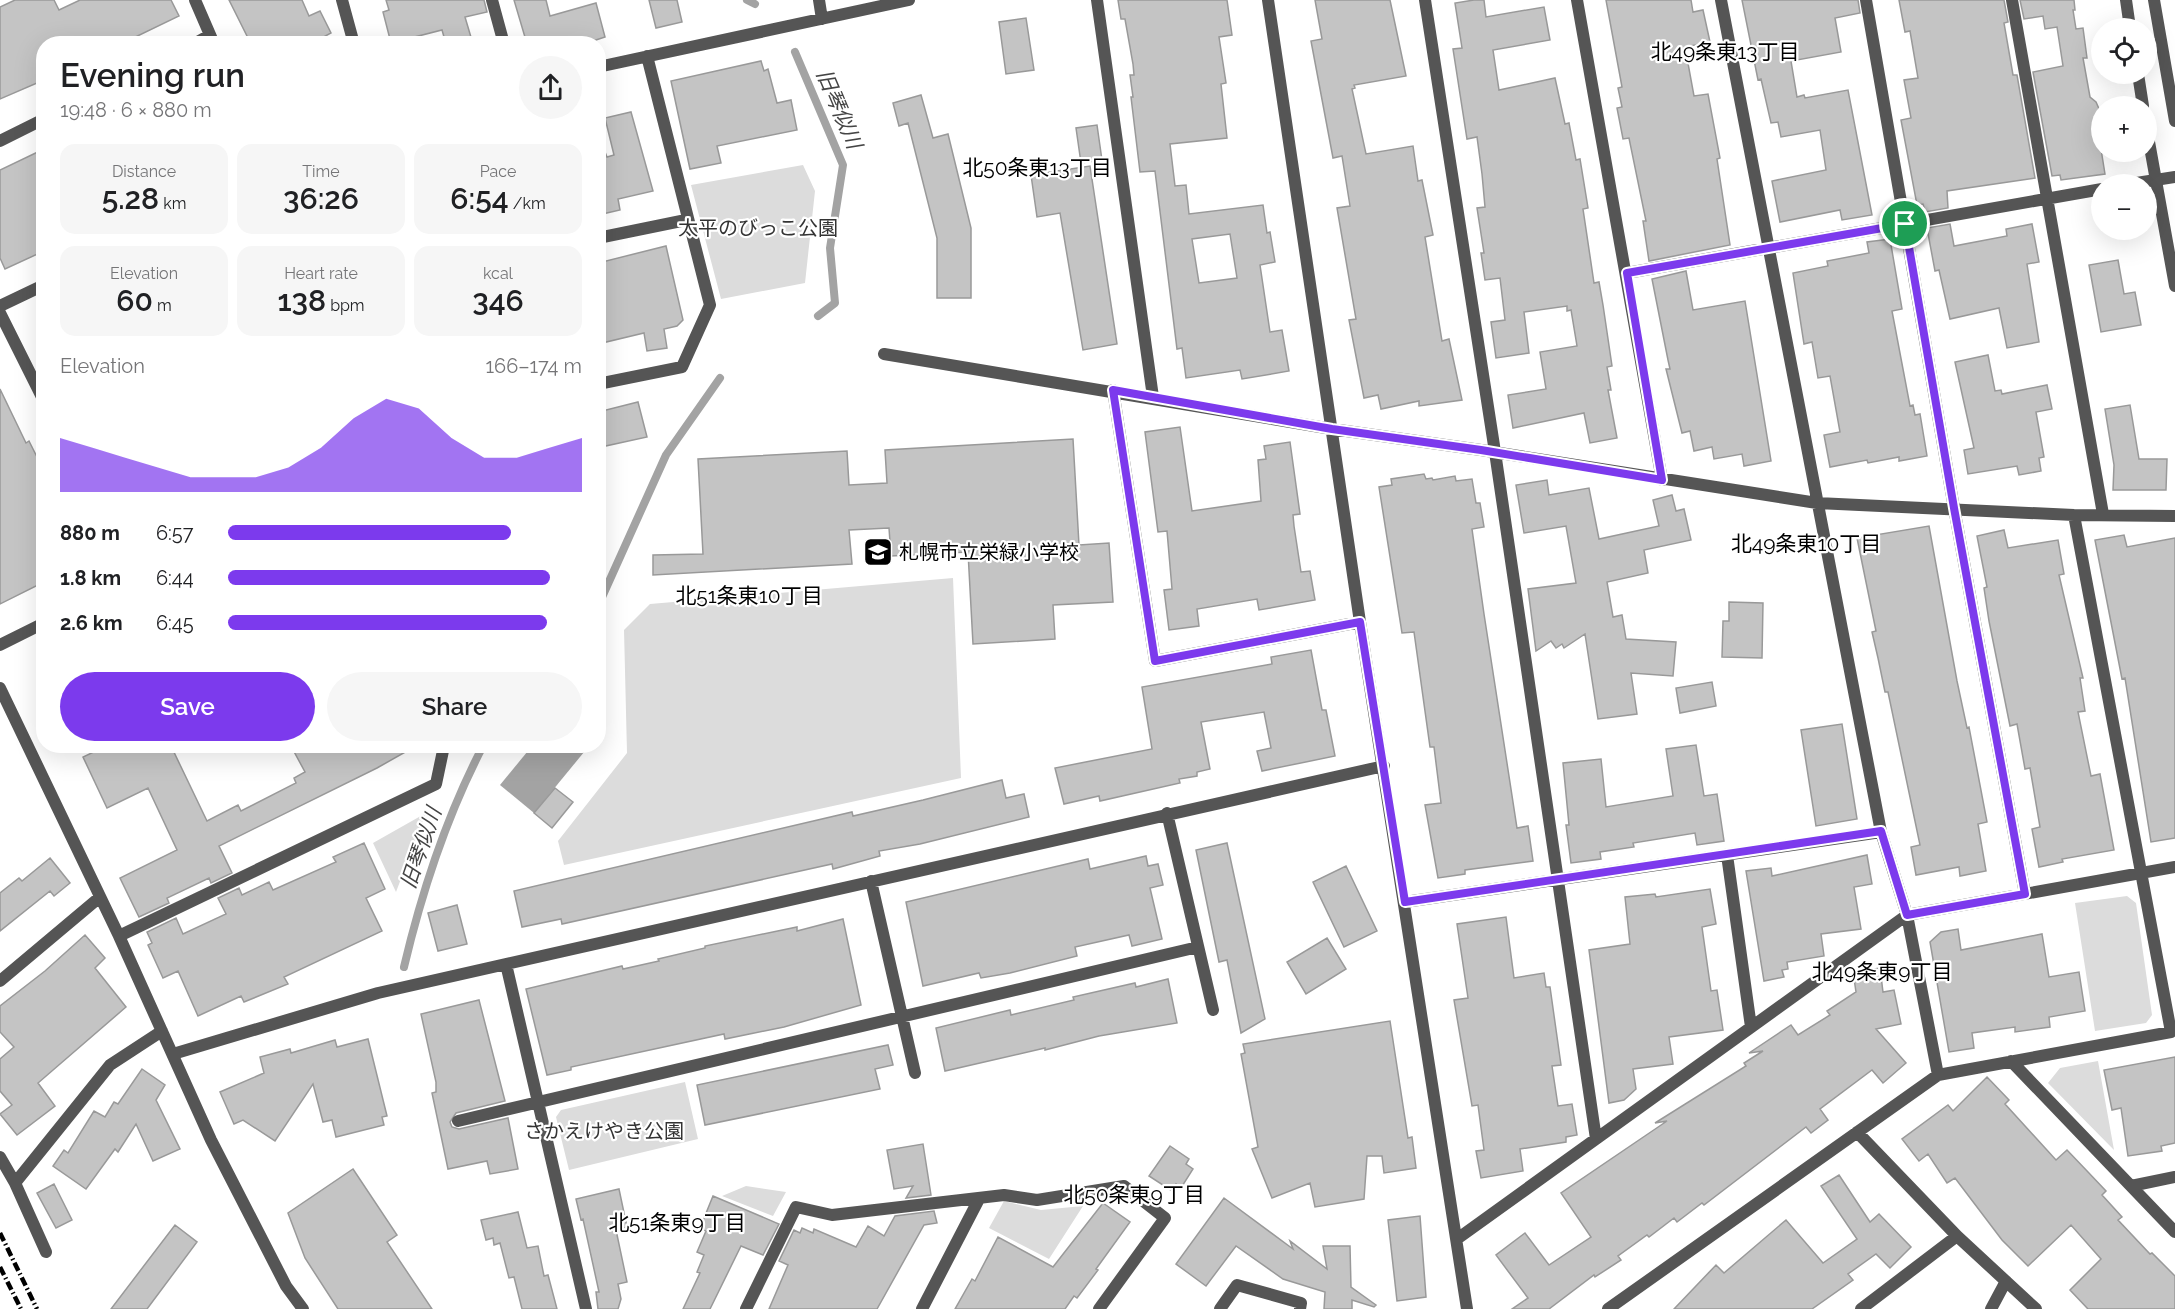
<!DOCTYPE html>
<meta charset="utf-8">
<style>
:root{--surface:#fff;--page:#f6f6f6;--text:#202124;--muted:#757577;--accent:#7c3aed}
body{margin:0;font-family:Raleway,"Noto Sans JP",sans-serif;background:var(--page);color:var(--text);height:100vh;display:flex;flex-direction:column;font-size:22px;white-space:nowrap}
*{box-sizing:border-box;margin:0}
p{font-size:20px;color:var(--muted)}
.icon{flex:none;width:33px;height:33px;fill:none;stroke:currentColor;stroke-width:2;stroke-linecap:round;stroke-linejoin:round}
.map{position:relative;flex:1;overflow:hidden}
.details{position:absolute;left:36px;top:36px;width:570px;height:717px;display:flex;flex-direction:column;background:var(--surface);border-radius:24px;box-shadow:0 6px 24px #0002}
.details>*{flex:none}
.tools{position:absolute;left:2091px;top:18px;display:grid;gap:12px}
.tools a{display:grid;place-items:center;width:66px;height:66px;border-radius:50%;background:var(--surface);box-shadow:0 6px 24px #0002;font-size:30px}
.pin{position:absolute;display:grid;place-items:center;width:51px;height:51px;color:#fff;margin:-26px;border:3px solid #fff;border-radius:50%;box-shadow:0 2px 6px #0007}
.round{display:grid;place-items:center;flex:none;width:63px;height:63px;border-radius:32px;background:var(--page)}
.head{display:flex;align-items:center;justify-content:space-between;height:102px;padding:0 24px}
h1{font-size:33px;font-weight:600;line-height:45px}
.metrics{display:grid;grid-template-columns:repeat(3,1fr);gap:9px;height:102px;padding:6px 24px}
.metrics div{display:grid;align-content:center;border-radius:15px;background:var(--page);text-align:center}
.metrics b{font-size:30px;font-weight:600}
.metrics small{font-size:16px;font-weight:400}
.metrics p{font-size:16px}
.chart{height:168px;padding:12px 24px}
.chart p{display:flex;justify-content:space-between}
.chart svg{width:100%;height:108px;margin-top:6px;fill:var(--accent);opacity:.7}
.primary-button{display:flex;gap:12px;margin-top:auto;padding:12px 24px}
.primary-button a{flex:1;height:69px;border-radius:36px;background:var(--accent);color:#fff;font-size:24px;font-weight:600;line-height:69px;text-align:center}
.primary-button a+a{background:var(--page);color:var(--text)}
ul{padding:0 24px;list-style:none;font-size:20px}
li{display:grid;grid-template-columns:96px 72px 1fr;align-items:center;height:45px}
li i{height:15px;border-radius:8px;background:var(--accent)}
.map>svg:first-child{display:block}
</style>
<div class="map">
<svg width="2175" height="1309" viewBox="0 0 2175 1309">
<rect width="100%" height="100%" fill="#fff"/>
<!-- green -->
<path fill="#dcdcdc" d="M803 165 815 191 805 283 721 299 691 185Z
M953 578 961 778 564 865 558 841 627 753 624 630 650 604Z
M426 813 396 892 373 843Z
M2127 896 2136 903 2152 1015 2146 1023 2095 1031 2075 903Z
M2098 1061 2114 1150 2048 1083 2060 1068Z
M685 1082 698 1139 569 1170 556 1117 561 1110Z
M746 1186 786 1192 773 1216 722 1196Z
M1004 1201 1041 1210 1083 1206 1049 1259 989 1228Z"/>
<!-- water -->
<path fill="#a3a3a3" d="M532 746H589L534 813 500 785Z"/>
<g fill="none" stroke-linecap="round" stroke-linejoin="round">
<!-- stream -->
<path stroke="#a3a3a3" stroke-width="8" d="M747 0 755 4
M795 52 843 165 830 248 835 303 818 316
M598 606 666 455 720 378
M404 967C422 891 447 815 483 746"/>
</g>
<!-- building -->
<path fill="#c4c4c4" stroke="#999" stroke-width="1.5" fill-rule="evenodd" d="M15 0H54L59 10 80 0H171L179 16 121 44H44V80L0 99V7Z
M229 0H302L309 16 320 11 331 33 311 44H251Z
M386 0H484L487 12 465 17 473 44H446L442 30 391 43 383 12 389 10Z
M514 0H546L550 16 596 3 605 37 584 44H527Z
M649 0H677L682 22 656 28Z
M1118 0H1227L1232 35 1219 37 1226 83 1221 84 1227 138 1170 144 1175 186 1186 185 1189 214 1263 205 1267 233 1270 232 1275 262 1260 265 1270 332 1282 330 1289 371 1242 379 1240 370 1186 378 1182 348 1177 349 1155 171 1140 172 1131 97H1133L1130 75H1134L1133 64 1125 19H1121ZM1230 234 1237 278 1199 283 1192 239Z
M1315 0H1390L1406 76 1354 85 1355 88 1352 89 1366 154 1413 146 1418 181 1422 180 1433 235 1425 237 1442 341 1449 339 1462 400 1419 406V401L1381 409 1378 395 1364 398 1349 320 1356 319 1337 208 1350 206 1342 156 1333 158 1311 41 1322 39Z
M1474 0H1484L1486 17 1544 7 1550 40 1493 50 1499 90 1555 78 1565 124 1569 123 1576 160 1580 159 1588 208 1583 209 1594 283 1599 282 1603 305 1612 366 1607 367 1611 390H1608L1617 438 1590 443 1584 413 1513 428 1508 395 1546 389 1540 352 1577 346 1571 310 1567 311V306L1524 312 1529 353 1496 358 1491 322 1505 320 1500 278 1485 280 1481 253H1484L1477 208 1485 207 1482 174 1477 137 1467 139 1453 49 1462 48 1455 3Z
M1606 0H1691L1693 12 1703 10 1710 42 1685 47 1694 96 1708 94 1720 158 1717 159 1730 245 1649 261 1643 221H1646L1629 138 1623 139 1617 108 1622 107 1618 88 1622 87Z
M1742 0H1858L1860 13 1835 18 1841 52 1791 61 1797 97 1804 95 1805 98 1848 90 1872 215 1842 220 1840 210 1780 222 1772 181 1826 170 1820 130 1781 137 1778 122 1771 123 1761 79 1758 80Z
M1899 0H2004L2008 22 2004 23 2013 75H2017L2035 178 1947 191 1948 208 1925 212 1923 204 1917 205 1901 120 1911 118 1904 80 1918 78 1910 31 1905 32Z
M2020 0H2074L2075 10H2073L2076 29 2083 28 2087 58H2083L2090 97 2096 102 2100 111 2097 124 2105 174 2061 180 2060 175 2052 176 2033 72 2063 66 2057 27 2045 29 2043 16 2024 19Z
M1026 18 1034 70 1006 74 999 22Z
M761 61 764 71 768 69 777 103 791 100 797 130 717 146 721 163 690 169 671 81Z
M921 95 933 138 948 134 971 228V298H937V238L908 123 899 126 893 103Z
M631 112 653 191 618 199 620 210 598 215V152H605L607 157 614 155 605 118Z
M1097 125 1102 160 1081 163 1076 128Z
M44 149V251L5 269 0 258V170Z
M1090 166 1117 344 1083 350 1060 213 1037 217 1031 175Z
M1950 224 1954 246 2007 236 2006 229 2032 224 2039 262 2027 264 2039 342 2007 348 1999 308 1950 319 1939 270 1935 271 1927 228Z
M1890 239 1902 309 1892 311 1910 406 1913 405 1915 415 1920 414 1927 456 1899 461V457L1868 463 1867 460 1830 467 1824 435 1840 432 1830 376 1818 378 1812 342 1804 344 1793 273 1828 266 1827 261 1869 253 1867 242Z
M666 246 683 320 677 326 664 329 667 348 647 351 644 333 602 343 598 328V263Z
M2118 260 2124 294 2135 292 2141 325 2101 332 2089 265Z
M1686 271 1693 310 1745 301 1771 461 1744 466 1742 454 1714 459 1712 447 1694 451 1690 431 1682 433 1666 369H1670L1668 360 1652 279Z
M1988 355 1995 391 2001 390 2002 394 2047 385 2052 409 2036 412 2044 457 2039 458 2041 471 2019 475 2017 466 1968 474 1964 450 1974 448 1955 362Z
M0 389 26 443 29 441 44 471V582L0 604Z
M638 402 647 437 601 447 598 412Z
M2130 405 2139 459H2167L2166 490H2113L2114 465 2105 409Z
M1180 427 1192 511 1261 501 1258 460 1266 459 1264 446 1290 442 1300 514 1293 515 1294 526 1301 572 1310 571 1315 600 1259 610 1257 599 1197 609 1199 626 1169 630 1164 590 1172 589 1167 531 1158 532 1145 432Z
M1073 439 1079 545 1109 543 1113 602 1053 605 1055 639 973 644 968 552 891 556 889 528 849 530 852 564 653 575V555L703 554 698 459 847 451 849 485 887 483 885 450Z
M1424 474 1426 479 1432 478 1433 480 1455 476 1456 481 1472 479 1476 503H1480L1484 527 1472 529 1484 614 1517 828 1528 826 1533 861 1465 870V874L1438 878 1425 805 1441 803 1434 747H1430L1414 632 1402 633 1379 487 1392 485 1391 479Z
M1547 480 1549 495 1589 488 1599 539 1659 526 1653 500 1672 495 1676 511 1684 509 1691 540 1644 550 1648 573 1607 582 1613 617 1622 615 1626 639 1676 642 1673 676 1631 673 1637 714 1598 719 1585 634 1564 648 1562 644 1556 648 1551 641 1536 651 1528 589 1576 583 1566 526 1524 533 1516 485Z
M1929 526 1957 681 1967 728 1969 727 1987 822 1978 824 1986 871 1960 876 1959 867 1916 875 1911 847 1920 845 1888 692H1885L1878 658 1872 632 1876 631 1857 538Z
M2004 530 2008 548 2058 540 2064 574 2059 575 2083 678H2080L2085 711 2078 712 2091 776 2100 774 2114 850 2062 859 2063 862 2039 867 2032 829 2040 827 2030 768 2025 769 2017 724 2010 726 1989 621 1984 588 1987 587 1977 536Z
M2124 535 2127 547 2175 538V838L2151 842 2125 678 2122 679 2095 540Z
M1729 602 1763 603 1762 658 1722 657 1723 621H1729Z
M1311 650 1322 710H1326L1335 756 1262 771 1257 751 1271 748 1264 712 1201 722 1210 769 1197 772V776L1179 779 1180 783 1100 801 1099 796 1064 804 1055 768 1152 749 1142 687 1272 664 1271 657Z
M1712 682 1716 706 1680 713 1676 688Z
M1842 724 1857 819 1816 826 1801 730Z
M1696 745 1704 796 1717 794 1724 841 1697 845 1695 833 1633 843 1634 847 1600 852 1601 859 1571 863 1566 825H1569L1563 763 1601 759 1606 807 1673 796 1666 749Z
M106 746H171L207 821 238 805 241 811 296 783 294 778 305 772 291 746H416L377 768 219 846 232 873 211 883 209 878 167 898 169 903 139 917 120 878 177 850 148 788 107 808 83 757Z
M1002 780 1006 798 1024 794 1029 817 920 844 879 851 880 856 833 869 832 864 562 924 561 919 522 927 514 891 852 812 853 816 923 800Z
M555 788 573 802 552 828 534 813Z
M364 843 385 889 366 898 382 931 284 977 288 984 244 1002 241 996 198 1016 178 971 163 978 148 945 152 943 147 932 176 918 183 934 226 914 218 898 239 888 242 895 269 882 273 890 336 862 333 857Z
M1227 843 1265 1019 1241 1033 1227 960 1219 962 1196 850Z
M1867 855 1872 884 1854 887 1861 929 1821 934 1824 956 1787 962 1788 969 1782 970 1784 977 1764 981 1746 871 1771 868 1772 876Z
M1146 856 1148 866 1158 864 1163 885 1150 888 1162 939 1132 946 1129 935 1075 947 1077 956 1010 973 981 978 979 973 923 986 906 902 1088 859 1090 869Z
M50 858 70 883 54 896 50 891 0 931V893L19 878 22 881Z
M1346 866 1377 931 1344 947 1313 882Z
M1710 889 1716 924 1702 927 1711 991 1717 990 1723 1030 1669 1037 1673 1064 1633 1069 1636 1089 1624 1100 1609 1103 1589 950 1630 944 1625 897 1655 894 1656 897Z
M457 905 467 944 438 951 428 913Z
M1506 917 1514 978 1544 973 1546 987H1550L1561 1065 1552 1066 1558 1106 1572 1104 1577 1135 1566 1137V1142L1520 1149 1523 1171 1481 1178 1476 1151 1484 1150 1478 1105 1472 1106 1454 1000 1468 998 1457 924Z
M843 919 861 1005 784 1027 725 1039 724 1034 571 1067V1070L547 1075 526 989 622 966 623 969 659 961 658 959 705 948V946L797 927V931Z
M1958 929 1961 950 2042 934 2049 977 2079 972 2085 1011 2049 1017 2050 1027 2015 1032V1027L1972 1033 1974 1048 1949 1052 1930 942 1941 932Z
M85 935 105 958 95 968 126 1007 38 1083 55 1106 17 1135 0 1114 12 1105 0 1091V1059L14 1047 0 1032V1006L45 971Z
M1327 938 1346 969 1306 994 1287 962Z
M1880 968 1883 992 1894 990 1901 1024 1876 1029 1906 1063 1883 1083 1872 1070 1820 1109 1828 1120 1811 1133 1806 1127 1704 1205 1702 1203 1677 1222 1674 1218 1649 1237 1647 1235 1618 1256 1621 1260 1595 1277 1594 1275 1549 1309H1512L1528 1298 1496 1255 1525 1233 1549 1265 1591 1237 1561 1193 1667 1121 1655 1123 1746 1066 1744 1063 1763 1051 1749 1053 1791 1025 1798 1035 1830 1015 1827 1011 1856 992 1853 972Z
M1168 979 1177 1023 1099 1036 1045 1050V1048L945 1071 936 1028 1010 1010 1011 1015 1074 1000 1073 997 1135 983 1136 987Z
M479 1000 505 1101 456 1113 450 1122 452 1127 459 1129 508 1118 518 1169 490 1174 487 1161 448 1169 432 1093 436 1092V1082L421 1014Z
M1390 1021 1408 1138 1412 1137 1416 1168 1384 1173 1382 1156H1367L1364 1199 1315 1207 1310 1183 1272 1198 1252 1149 1258 1147 1241 1054 1245 1053 1243 1044Z
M368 1039 387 1116 382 1117 384 1125 336 1137 332 1120 323 1122 313 1084 275 1141 243 1120 234 1124 220 1092 264 1073 260 1057 290 1049 291 1053 335 1040 337 1047Z
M888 1045 893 1065 875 1069 880 1089 705 1125 697 1085Z
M2175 1057V1143L2161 1146 2162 1151 2128 1156 2121 1108 2112 1110 2104 1070Z
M142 1069 165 1085 156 1100 180 1149 153 1161 136 1124 118 1152 115 1149 86 1189 53 1166 64 1150 68 1153 94 1111 105 1117 114 1102 118 1104Z
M1987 1077 2009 1100 2005 1104 2056 1160 2067 1150 2088 1172 2106 1191 2102 1195 2122 1217 2118 1220 2150 1254 2152 1253 2175 1276V1309H2088L2070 1290 2101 1259 2071 1225 2028 1266 2002 1240 1955 1178 1947 1183 1928 1154 1919 1161 1902 1139 1948 1105 1953 1111Z
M923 1144 931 1195 906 1198 913 1186 894 1189 887 1150Z
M1170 1146 1189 1159 1186 1164 1193 1169 1181 1188 1176 1184 1172 1191 1149 1176Z
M353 1169 397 1235 387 1242 432 1309H338L305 1258 288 1213Z
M1839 1175 1870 1222 1879 1214 1911 1247 1890 1268 1876 1254 1848 1274 1853 1280 1812 1309H1674L1716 1265 1724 1273 1786 1220 1823 1263 1857 1239 1821 1186Z
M54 1184 72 1220 56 1228 37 1193Z
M619 1189 627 1227 616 1230 627 1282 618 1284 621 1299 618 1309H598L596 1292H599L583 1219 581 1220 576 1199Z
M713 1196 779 1224 763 1255 741 1246 710 1309H683L700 1273 697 1272 704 1255 697 1252 706 1231 700 1228Z
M1224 1198 1293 1249 1290 1241 1327 1269 1323 1246H1350L1351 1287 1376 1305 1374 1307 1352 1300V1309H1324L1325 1292 1283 1279 1236 1246 1206 1286 1176 1264Z
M1103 1203 1130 1222 1096 1269 1098 1270 1077 1298 1074 1296 1065 1309H955L972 1279 975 1281 998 1237 1053 1267Z
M934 1211 937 1223 924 1225 877 1309H769L788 1265 779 1261 794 1230 800 1233 802 1228 813 1233 814 1229 856 1247 868 1226 884 1236 895 1216Z
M518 1212 527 1248 538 1246 544 1276 548 1275 557 1309H522L514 1277 509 1278 500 1243 494 1245 493 1238 486 1240 481 1220Z
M1420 1216 1426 1297 1397 1301 1388 1220Z
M175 1225 197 1242 147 1309H111Z"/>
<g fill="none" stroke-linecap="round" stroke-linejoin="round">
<!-- minor -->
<path stroke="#555" stroke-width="12" d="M195 0 214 44
M342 0 354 44
M492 0 504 44
M819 0 822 19
M1097 0 1153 397
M1268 0 1360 622 1467 1309
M1425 0 1495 452 1596 1139
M1577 0 1662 480
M1721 0 1881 832 1907 915 1938 1075
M1866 0 1954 508 2025 894
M2012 0 2103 514
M194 44 210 35
M598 67 909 0
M0 141 44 119
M2130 184 2175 177
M598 238 686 220
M1627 273 2102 189
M0 306 44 285
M0 313 44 401
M884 354 1332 429 1481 450 1817 503 2074 515 2175 516
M598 384 682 367 710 305 647 56
M1113 390 1155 661 1360 622
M0 645 44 623
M0 688 119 936 211 1140 286 1286 303 1309
M1167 813 1213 1010
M1727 855 1751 1027
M871 881 915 1073
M1405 902 1881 832
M119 936 436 784 444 746
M506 964 586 1309
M0 981 100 897
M173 1054 378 993 1384 766
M2011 1061 2175 1232
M458 1121 1198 947
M1857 1132 1957 1236 2036 1309
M0 1157 15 1183 46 1252
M15 1183 110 1065 162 1031
M2131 1186 2175 1177
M1457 1239 1907 915 2175 867
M746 1309 796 1207 832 1215 1004 1195 1037 1200 1124 1186 1165 1218 1099 1309
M922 1309 979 1199
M1220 1309 1237 1285 1301 1303 1300 1309
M1608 1309 1938 1075 2171 1032 2074 515
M1861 1309 1957 1236
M1991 1309 2006 1281"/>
<!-- tertiary -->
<path stroke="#555" stroke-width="12" d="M2126 0 2130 28
M2154 0 2175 121
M2138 74 2143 106
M2146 125 2175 286"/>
<!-- rail -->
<path stroke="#000" stroke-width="4.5" stroke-dasharray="9 3 1.5 3" stroke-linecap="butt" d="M0 1233 37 1309
M0 1267 21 1309"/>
</g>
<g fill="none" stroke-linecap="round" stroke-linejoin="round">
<!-- route casing -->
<g stroke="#fff" stroke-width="12">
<path id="route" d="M1905 224 1954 508 2025 894 1907 915 1881 831 1405 902 1360 622 1155 661 1113 390 1332 429 1481 450 1662 480 1627 273Z"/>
</g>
<!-- route -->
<use href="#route" stroke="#7c3aed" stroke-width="8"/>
</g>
<!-- icons -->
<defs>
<g id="school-square" transform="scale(1.5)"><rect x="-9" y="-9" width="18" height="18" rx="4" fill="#000" stroke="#fff"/><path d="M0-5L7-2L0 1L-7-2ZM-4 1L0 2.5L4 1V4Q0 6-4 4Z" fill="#fff"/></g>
</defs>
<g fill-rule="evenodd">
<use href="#school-square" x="878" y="552"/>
</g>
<g text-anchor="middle" stroke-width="4.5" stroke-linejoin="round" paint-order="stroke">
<!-- park labels -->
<g font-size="20" fill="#333" stroke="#fff">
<text x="758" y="235">太平のびっこ公園</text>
<text x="604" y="1138">さかえけやき公園</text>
</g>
<!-- poi labels -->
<g font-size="20" fill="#000" stroke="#fff" text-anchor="start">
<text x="899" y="559">札幌市立栄緑小学校</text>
</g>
<!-- neighbourhood labels -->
<g font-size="21" fill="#000" stroke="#fff">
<text x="1725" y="59">北49条東13丁目</text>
<text x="1037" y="175">北50条東13丁目</text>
<text x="1806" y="551">北49条東10丁目</text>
<text x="749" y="603">北51条東10丁目</text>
<text x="1882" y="979">北49条東9丁目</text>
<text x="1134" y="1202">北50条東9丁目</text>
<text x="677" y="1230">北51条東9丁目</text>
</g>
<!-- water labels -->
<g font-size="21" font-style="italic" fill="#444" stroke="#fff">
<text transform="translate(839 109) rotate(67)" y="7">旧琴似川</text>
<text transform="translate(421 848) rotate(-71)" y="7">旧琴似川</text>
</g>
</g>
</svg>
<div class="tools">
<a><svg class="icon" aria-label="locate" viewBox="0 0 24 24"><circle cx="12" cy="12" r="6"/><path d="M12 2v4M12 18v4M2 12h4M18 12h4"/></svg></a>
<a>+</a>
<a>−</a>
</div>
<div class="pin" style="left:1905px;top:224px;background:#1e9e55"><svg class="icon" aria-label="arrive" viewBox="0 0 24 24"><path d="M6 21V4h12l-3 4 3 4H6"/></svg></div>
<section class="details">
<div class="head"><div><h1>Evening run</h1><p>19:48 · 6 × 880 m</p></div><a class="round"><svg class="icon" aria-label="share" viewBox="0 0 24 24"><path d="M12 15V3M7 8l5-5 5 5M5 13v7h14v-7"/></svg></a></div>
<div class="metrics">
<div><p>Distance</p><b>5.28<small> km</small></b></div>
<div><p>Time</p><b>36:26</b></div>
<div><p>Pace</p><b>6:54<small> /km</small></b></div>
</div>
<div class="metrics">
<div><p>Elevation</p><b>60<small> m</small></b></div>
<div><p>Heart rate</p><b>138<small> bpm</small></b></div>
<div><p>kcal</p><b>346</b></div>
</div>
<div class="chart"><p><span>Elevation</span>166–174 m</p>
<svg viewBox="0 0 160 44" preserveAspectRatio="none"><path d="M0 44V22L10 26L20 30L30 34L40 38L50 38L60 38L70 34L80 26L90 14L100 6L110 10L120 22L130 30L140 30L150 26L160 22V44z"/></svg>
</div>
<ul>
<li><b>880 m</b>6:57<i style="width:80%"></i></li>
<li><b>1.8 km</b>6:44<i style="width:91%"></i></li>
<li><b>2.6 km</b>6:45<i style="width:90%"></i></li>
</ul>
<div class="primary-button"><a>Save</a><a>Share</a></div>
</section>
</div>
